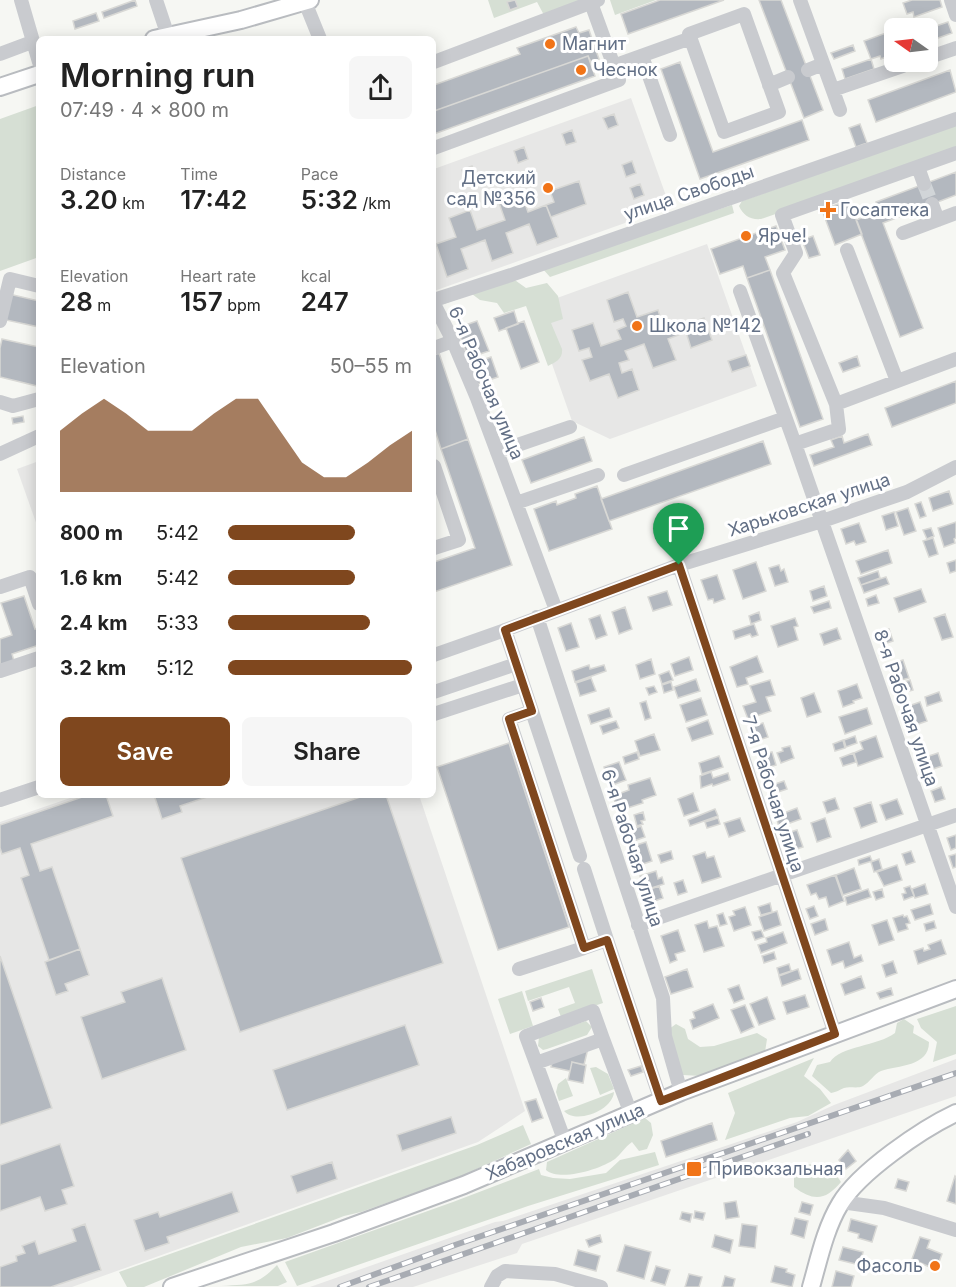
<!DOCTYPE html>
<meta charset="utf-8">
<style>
:root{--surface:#fff;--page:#f6f6f6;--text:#222;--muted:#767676;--accent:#7f471e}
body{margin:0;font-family:Inter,sans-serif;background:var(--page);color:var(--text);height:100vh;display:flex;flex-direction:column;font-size:22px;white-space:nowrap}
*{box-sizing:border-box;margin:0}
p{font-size:20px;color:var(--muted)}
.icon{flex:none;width:33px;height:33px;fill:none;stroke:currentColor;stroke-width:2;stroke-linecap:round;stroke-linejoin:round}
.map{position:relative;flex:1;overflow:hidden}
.panel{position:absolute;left:36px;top:36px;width:400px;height:762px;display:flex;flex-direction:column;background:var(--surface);border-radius:9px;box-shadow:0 3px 15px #0003}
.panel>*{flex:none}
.needle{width:39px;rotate:284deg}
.tools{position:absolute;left:884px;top:18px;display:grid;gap:12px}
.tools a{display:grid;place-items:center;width:54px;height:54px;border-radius:9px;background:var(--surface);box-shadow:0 3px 15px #0003;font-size:30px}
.pin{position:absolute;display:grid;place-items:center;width:51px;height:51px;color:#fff;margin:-62px -26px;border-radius:50% 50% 50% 0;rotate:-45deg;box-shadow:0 0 6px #0007}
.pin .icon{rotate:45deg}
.round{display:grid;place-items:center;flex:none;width:63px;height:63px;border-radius:9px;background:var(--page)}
.overview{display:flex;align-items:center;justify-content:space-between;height:102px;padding:0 24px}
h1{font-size:33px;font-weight:600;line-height:45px}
.metrics{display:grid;grid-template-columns:repeat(3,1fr);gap:9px;height:102px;padding:6px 24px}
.metrics div{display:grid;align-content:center}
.metrics b{font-size:26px;font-weight:600}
.metrics small{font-size:16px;font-weight:400}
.metrics p{font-size:16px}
.chart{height:168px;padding:12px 24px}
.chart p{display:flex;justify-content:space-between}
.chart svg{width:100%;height:108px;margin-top:6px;fill:var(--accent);opacity:.7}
.primary-button{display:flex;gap:12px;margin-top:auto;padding:12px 24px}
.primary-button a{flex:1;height:69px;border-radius:9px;background:var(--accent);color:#fff;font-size:24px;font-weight:600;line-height:69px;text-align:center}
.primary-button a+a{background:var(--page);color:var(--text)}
ul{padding:0 24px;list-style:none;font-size:20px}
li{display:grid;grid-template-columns:96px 72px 1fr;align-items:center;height:45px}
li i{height:15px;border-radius:8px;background:var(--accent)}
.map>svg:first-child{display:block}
</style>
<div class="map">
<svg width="956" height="1287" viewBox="0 0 956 1287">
<rect width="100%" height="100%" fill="#f6f7f3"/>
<!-- built -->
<path fill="#e7e7e6" d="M631 98 670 207 434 291V169Z
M707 244 757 386 610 439 572 421 532 307Z
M39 461V531L17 469Z
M79 795H419L525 1111 478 1142 72 1287H0V822Z
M956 1059V1096L522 1244 517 1253 413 1287H310L495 1222 503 1221 797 1122 834 1105Z"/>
<!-- green -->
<path fill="#d6dfd4" d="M488 0H592L545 17 537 2 494 18Z
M610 0H656L615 15Z
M39 105V257L0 271V119Z
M956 125V151L761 219C750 220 743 215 739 206L742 201Z
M732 205 734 213 550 277 542 268Z
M512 278 526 288 547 283 558 296 563 319 551 323 562 349C563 359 556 362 548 366L526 306 504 313 497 303 480 300 472 294 441 305 439 304Z
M592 969 603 1003 561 1017 558 1009 575 1003 569 987 528 1001 525 991Z
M522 991 533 1026 510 1034 498 999Z
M956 1006V1054L933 1062 937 1042 921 1028 917 1019Z
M904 1019 914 1026 913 1033 929 1042C929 1067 898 1065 881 1071 874 1074 870 1082 863 1086 857 1089 850 1086 844 1088 839 1090 837 1092 831 1093L812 1076 817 1065 830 1062C840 1046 878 1046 895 1033L897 1023Z
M586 1021 592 1027 587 1035 547 1049 543 1050 538 1046 539 1037Z
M676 1024 685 1029 688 1039 700 1047 714 1046 757 1033 767 1039 765 1052 701 1076 683 1075 668 1040 669 1029Z
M814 1058 804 1076 820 1089 831 1103 808 1116 790 1118 725 1140 735 1113 728 1093Z
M596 1067 608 1074 614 1089 600 1095 590 1068Z
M566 1078 573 1096 559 1101 556 1092 558 1084Z
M614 1092C613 1110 576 1125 564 1111Z
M645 1118 651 1123 653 1135 647 1149 639 1151 632 1142C625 1147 621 1154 615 1159 601 1169 560 1182 546 1170L547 1162Z
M523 1125 531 1144 457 1178 361 1212 344 1216 287 1238 241 1247 144 1287H127L119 1272 477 1145Z
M655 1152 659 1165 528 1206 297 1286 285 1262 453 1202 539 1169 541 1175 553 1178 570 1179 606 1173 620 1160Z
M803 1164C820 1164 832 1167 841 1182 826 1200 814 1202 794 1187V1174Z
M277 1265 287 1282 278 1286H221C249 1284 257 1286 277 1265Z"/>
<!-- building -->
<path fill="#b3b8bf" stroke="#d8d8d5" stroke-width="1.5" d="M135 0 137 6 104 18 102 12Z
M515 0 518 7 510 10 507 2Z
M660 0H724L628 34 621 14Z
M759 0H781L823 110 804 118Z
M912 0H940L942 7 914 17 913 12 907 14 903 3Z
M96 13 99 21 75 29 73 21Z
M948 22 952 33 927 42V29Z
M576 27 579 33 589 30 599 59 591 62 588 56 434 111V85L520 54 517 48Z
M894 30V54L881 59 880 56 871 59 864 41Z
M853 45 855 51 834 59 831 53Z
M588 56 595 76 434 134V111Z
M871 59 874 69 845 79 842 69Z
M680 62 713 152 802 120 809 140 700 179 661 69Z
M950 70 956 92 876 122 868 100Z
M614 114 618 125 608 129 603 118Z
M860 124 867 143 856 147 849 128Z
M572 130 576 142 566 145 562 134Z
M524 147 528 159 518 163 514 151Z
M632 161 636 173 626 177 622 165Z
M472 166 476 178 466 181 462 170Z
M956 172V195L883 223 923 328 900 337 856 220 879 211 876 202Z
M579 181 586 204 551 217 546 205 554 202 550 191Z
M640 184 644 195 634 199 630 188Z
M521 192 528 212 546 205 558 237 537 245 529 224 506 233 513 253 492 261 485 240 461 249 468 269 447 277 436 244 456 237 449 218 470 210 477 230 505 220 498 200Z
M849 200 862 234 835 245 822 210Z
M776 226 785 250 765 257 770 270 747 278 743 266 720 274 711 249Z
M813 236 820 255 809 258 802 240Z
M770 270 823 419 800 427 747 278Z
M628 292 637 317 658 310 665 332 704 318 712 340 691 348 686 332 668 339 676 360 653 368 644 344 625 351 629 360 619 363 622 373 632 369 639 390 618 398 609 374 590 381 582 360 592 357 589 348 579 351 572 330 593 323 601 346 621 339 617 330 626 326 623 319 614 322 607 300Z
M9 294 39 301V327L6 320Z
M514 311 518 324 499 331 494 318Z
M477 321 489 351 468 358 457 328Z
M524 321 539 362 521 369 506 328Z
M2 339 39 347V377L37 386 0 377V348Z
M439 353 468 439 441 449 434 427V355Z
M746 355 750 366 732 372 728 361Z
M857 356 860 366 843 372 839 363Z
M491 357 498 377 477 384 470 364Z
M956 381V403L892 427 885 408Z
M23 416 24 422 13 424 12 418Z
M868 434 872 445 814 466 810 455 834 447 831 440 842 436 844 443Z
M584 437 592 461 531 483 522 460Z
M468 439 512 565 434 592V562L475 548 441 449Z
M763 441 771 464 609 521 601 499Z
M597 486 612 529 549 551 534 509 556 501 557 505 576 498 575 494Z
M949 491 953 504 933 511 929 498Z
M921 502 926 516 920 518 915 504Z
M908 508 916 531 904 535 896 512Z
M894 512 898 526 886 530 882 516Z
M956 522V538L954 539 955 543 944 547 938 528Z
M859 523 866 542 856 545 854 541 846 544 841 529Z
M931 528 934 536 927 539 923 530Z
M933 538 938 554 929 557 923 541Z
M888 550 892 563 861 574 856 561Z
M956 560V571L950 573 947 563Z
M756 562 766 591 743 599 733 570Z
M779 565 781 571 784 569 788 582 775 586 769 568Z
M878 571 880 578 861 585 858 578Z
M717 575 725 599 714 603 713 599 708 600 701 580Z
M886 577 889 584 864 593 861 585Z
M824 586 827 596 813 601 810 591Z
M921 589 926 602 899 612 894 598Z
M667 591 672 605 653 611 648 597Z
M876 595 879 603 868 606 866 599Z
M24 596 35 629 39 628V645L12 654 14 661 0 665V639L12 635 1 603Z
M829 601 831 608 814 613 811 607Z
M625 607 632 629 619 634 612 612Z
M759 612 761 620 751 624 749 616Z
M945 614 953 637 942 640 934 618Z
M600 615 607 635 596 639 589 619Z
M795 618 798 626 794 627 798 640 778 647 771 626Z
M571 623 579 647 566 651 558 628Z
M754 624 758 635 752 637 750 634 735 639 733 631Z
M837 628 841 639 824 645 820 634Z
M889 629 893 641 881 645 877 633Z
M757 656 763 672 746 678 748 684 737 687 730 667Z
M689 657 693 670 675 676 671 664Z
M651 659 655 674 640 679 636 665Z
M903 660 909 678 894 682 888 665Z
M589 665 590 669 604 665 606 671 575 682 572 671Z
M669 671 673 680 662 684 659 675Z
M591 678 596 691 580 696 576 683Z
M696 679 700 691 678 698 674 687Z
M770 680 775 695 766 697 771 711 748 719 743 706 756 702 750 686Z
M910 680 913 690 899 694 896 685Z
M671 682 673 690 664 693 662 685Z
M857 684 862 698 853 701 854 703 843 707 838 691Z
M654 686 657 692 649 695 646 688Z
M939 692 942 701 927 706 925 697Z
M814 693 821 712 807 717 801 698Z
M701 698 707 715 686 722 680 705Z
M646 701 651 718 645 720 640 703Z
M920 702 927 721 910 727 903 708Z
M609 708 612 717 591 724 588 715Z
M867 708 872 724 845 734 839 717Z
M708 720 713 734 692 741 687 728Z
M616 721 619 728 603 734 600 726Z
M763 723 768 737 756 741 751 727Z
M654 734 660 750 640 756 635 741Z
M855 736 857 743 846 747 844 740Z
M876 736 883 757 858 766 854 753 863 749 860 742Z
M843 740 845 748 835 751 833 744Z
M509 743 569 927 498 950 437 767Z
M790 746 794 758 781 763 777 753 783 751 782 748Z
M637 752 639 759 625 764 623 757Z
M772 752 776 765 766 768 761 755Z
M853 753 856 762 843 766 840 758Z
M938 753 942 766 924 772 920 759Z
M719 756 723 767 702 774 699 763Z
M619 762 626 780 610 786 604 767Z
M711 772 713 778 728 773 730 780 713 786 712 784 701 788 700 776Z
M650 778 656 795 642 800 643 803 618 811 613 796 629 790 628 785Z
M784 781 787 789 772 794 769 786Z
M941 787 945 799 935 802 931 791Z
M693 793 699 811 684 816 678 799Z
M88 795H106L113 816 31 844 40 871 52 867 80 949 49 960 21 878 29 875 20 848 2 854 0 848V825Z
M154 795H213L180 806 182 812 162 819Z
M366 795H386L443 963 240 1032 181 858Z
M835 798 839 809 827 813 823 802Z
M897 799 903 814 886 820 880 805Z
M871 802 877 822 861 828 854 808Z
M797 808 801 819 779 827 776 816Z
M715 809 718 816 690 826 688 820Z
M643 812 645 820 641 821 643 824 637 826 634 815Z
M718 818 720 824 707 828 705 822Z
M740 818 745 831 729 837 724 823Z
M825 818 831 837 817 842 811 823Z
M641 826 645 837 628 843 625 832Z
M797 830 803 847 793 850 787 833Z
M956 835V848L951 850 947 838Z
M646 842 652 861 637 866 630 847Z
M671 851 673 859 661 863 658 855Z
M911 851 915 862 906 865 902 854Z
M705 852 707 858 714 856 721 877 702 883 693 856Z
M956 854V867L953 868 949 856Z
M870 856 872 861 859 865 858 860Z
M879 859 882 869 874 872 871 862Z
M897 865 902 880 884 886 877 872Z
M854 868 861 889 843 895 836 875Z
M656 871 658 879 662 877 664 884 645 890 640 876Z
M835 875 844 901 829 907 826 897 819 899 816 893 811 895 807 885Z
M683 880 687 892 678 895 674 883Z
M925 884 928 894 915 898 912 889Z
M659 886 663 898 649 903 645 891Z
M910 886 914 896 904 900 902 894 906 893 904 888Z
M868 889 871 897 847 905 845 897Z
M882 889 884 897 876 900 873 892Z
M770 903 772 912 761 915 758 907Z
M930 904 933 914 915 920 911 910Z
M814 906 818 916 810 919 806 909Z
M745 907 751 925 734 931 729 917 735 915 733 911Z
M777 911 781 925 764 931 759 917Z
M723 913 727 924 720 926 717 915Z
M903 915 904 917 907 916 910 923 906 924 908 929 898 932 893 918Z
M825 919 828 930 815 935 811 924Z
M887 920 894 940 879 945 872 925Z
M707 921 709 928 717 926 724 946 704 952 695 925Z
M934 921 936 928 926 931 924 924Z
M678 930 685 951 675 954 677 960 670 963 661 936Z
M761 930 764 937 755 940 752 932Z
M783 932 787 943 761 953 758 945 767 942 766 938Z
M941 940 946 954 918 964 914 951 923 948 924 951 930 949 928 945Z
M849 942 854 958 861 955 863 961 845 968 843 961 832 965 827 950Z
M80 949 89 975 65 984 68 991 56 995 45 962Z
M774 952 776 959 764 963 762 956Z
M0 956 52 1108 0 1125Z
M893 961 897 973 886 977 882 965Z
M789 964 791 971 779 975 777 968Z
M687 969 693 987 671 994 665 977Z
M798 969 801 979 782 986 779 976Z
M861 976 865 988 845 995 841 984Z
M162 978 186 1050 102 1079 81 1017 125 1002 121 992Z
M739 985 744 999 734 1003 728 989Z
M891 988 893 995 880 999 877 993Z
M805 995 809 1007 787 1014 783 1002Z
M767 997 775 1019 759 1025 750 1004Z
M541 998 544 1007 533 1011 530 1002Z
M713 1004 719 1018 693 1029 690 1020 695 1018 693 1012Z
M745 1005 754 1027 741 1033 731 1010Z
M405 1025 419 1065 287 1110 273 1070Z
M589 1044 584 1065 572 1062 570 1071 551 1067 554 1053Z
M572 1062 586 1065 583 1083 568 1080Z
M641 1066 643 1072 631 1076 628 1070Z
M536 1099 543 1118 532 1122 525 1102Z
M451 1117 456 1133 402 1151 397 1135Z
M712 1123 717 1140 666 1157 661 1141Z
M60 1144 74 1186 62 1190 67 1204 45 1211 40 1197 0 1211V1165Z
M848 1150 856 1161 846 1169 839 1160Z
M332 1162 337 1179 297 1193 291 1176Z
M955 1176 956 1177V1204L947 1201Z
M898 1179 909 1182 906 1191 895 1188Z
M232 1192 239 1212 167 1237 169 1243 145 1251 134 1220 158 1212 160 1217Z
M736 1201 739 1217 726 1219 724 1203Z
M802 1202 813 1205 810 1215 799 1212Z
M695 1211 705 1213 703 1220 694 1218Z
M682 1212 692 1214 690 1222 680 1219Z
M795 1218 808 1221 804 1238 791 1234Z
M851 1219 877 1226 872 1242 858 1238 859 1234 848 1231Z
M85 1224 101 1270 51 1287H0V1267L17 1261 16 1256 25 1253 22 1246 35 1241 39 1254 76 1241 72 1229Z
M742 1224 757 1226 755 1248 739 1246Z
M600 1235 602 1242 589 1247 586 1240Z
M715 1235 733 1240 730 1253 712 1247Z
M920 1237 930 1240 927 1248 942 1254 936 1270 912 1259Z
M625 1245 651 1252 644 1279 617 1271Z
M843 1247 863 1252 860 1265 839 1260Z
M578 1250 600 1256 596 1271 574 1265Z
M656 1266 670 1270 665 1285 651 1281Z
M775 1266 787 1269 786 1272 795 1275 792 1287 771 1282Z
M836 1271 854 1276 851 1287H832Z
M689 1274 702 1277 699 1287H685Z
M725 1276 735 1279 733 1287H722Z"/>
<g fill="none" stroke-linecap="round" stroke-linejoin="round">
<!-- minor-tunnel -->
<path stroke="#d1d5d8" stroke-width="14" stroke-dasharray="14 7" stroke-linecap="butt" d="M924 184 932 204"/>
<!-- major casing -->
<g stroke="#b9bcc0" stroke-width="20">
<path id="major" d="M154 39 241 20 310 0
M0 87 39 74
M172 1287 334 1233 464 1185 681 1092 956 989
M811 1287C819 1259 825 1229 840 1204 859 1172 922 1129 956 1113"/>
</g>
<!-- minor -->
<path stroke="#c9cbcf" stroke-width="14" d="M21 0 39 62
M156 0 168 36
M800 0 840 110
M951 0 956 15
M305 2 320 39
M744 14 779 112 724 132 689 34Z
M0 54 32 42
M642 56 670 135
M927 58 956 48
M434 62 598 0
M613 66 691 38
M808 70 823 64
M769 85 788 77
M833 90 903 66
M434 148 619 80 591 3
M956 153 782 215 796 253 783 273 836 404 839 429 795 444 956 907
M918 167 924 184
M932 204 938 220
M903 233 956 213
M847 250 897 381
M740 291 795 444
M434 300 511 275 956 119
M434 304 453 341 477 398 556 610
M0 321 10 279 39 286
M434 348 453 341
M0 402 13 406 39 399
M836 404 956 359
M497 452 570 427
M0 454 39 436
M434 466 459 540 434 548
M624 475 785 418
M516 503 598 475
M679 565 835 1034
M0 587 30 577 39 604
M537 617 663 998 665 1036 681 1092
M505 630 580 856
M434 655 505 630 679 565 822 521 907 492 956 467
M0 671 39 658
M434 692 516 664
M532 711 509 719 584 948 607 940 584 869
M434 714 523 685
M0 800 39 787
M638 925 956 815
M607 940 661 1101
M519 969 584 948
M536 1063 526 1036 593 1011 603 1039
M565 1142 536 1063 603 1039 631 1114
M841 1202 884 1208 956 1230
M491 1287 497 1276 505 1271 555 1274 601 1287"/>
<!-- major -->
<use href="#major" stroke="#fff" stroke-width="16"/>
<!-- rail casing -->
<g stroke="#a8acb3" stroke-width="6">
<path id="rail" d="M340 1287 455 1245 956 1073
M369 1287 808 1134"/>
</g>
<!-- rail -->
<use href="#rail" stroke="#fff" stroke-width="4" stroke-dasharray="11" stroke-linecap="butt"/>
</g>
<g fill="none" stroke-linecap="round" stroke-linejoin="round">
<!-- route casing -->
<g stroke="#fff" stroke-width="12">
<path id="route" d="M679 565 835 1034 661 1101 607 940 584 948 509 719 532 711 505 630Z"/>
</g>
<!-- route -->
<use href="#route" stroke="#7f471e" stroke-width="8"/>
</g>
<!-- markers -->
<g fill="#f17418" stroke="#fff" stroke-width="2">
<circle cx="550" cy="44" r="6"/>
<circle cx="581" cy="70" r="6"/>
<circle cx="548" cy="188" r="6"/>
<path d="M825 201h6v6h6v6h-6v6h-6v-6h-6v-6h6z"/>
<circle cx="746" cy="236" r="6"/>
<circle cx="637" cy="326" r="6"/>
<rect x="686" y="1161" width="16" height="16" rx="3"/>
<circle cx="935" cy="1266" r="6"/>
</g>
<g text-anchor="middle" stroke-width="6" stroke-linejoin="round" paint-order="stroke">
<!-- poi labels -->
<g font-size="18" fill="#637086" stroke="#fff" text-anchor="start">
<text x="562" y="50">Магнит</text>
<text x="593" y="76">Чеснок</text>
<text x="536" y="184" text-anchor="end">Детский<tspan x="536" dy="21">сад №356</tspan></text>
<text x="840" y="216">Госаптека</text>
<text x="758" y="242">Ярче!</text>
<text x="649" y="332">Школа №142</text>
<text x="708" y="1175">Привокзальная</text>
<text x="923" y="1272" text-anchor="end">Фасоль</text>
</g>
<!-- street labels -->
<g font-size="18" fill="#637086" stroke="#fff">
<text transform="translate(689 193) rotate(-19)" y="6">улица Свободы</text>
<text transform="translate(486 383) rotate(67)" y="6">6-я Рабочая улица</text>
<text transform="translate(809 505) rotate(-18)" y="6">Харьковская улица</text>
<text transform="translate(906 708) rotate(71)" y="6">8-я Рабочая улица</text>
<text transform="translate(773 794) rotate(72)" y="6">7-я Рабочая улица</text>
<text transform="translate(632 848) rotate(72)" y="6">6-я Рабочая улица</text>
<text transform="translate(565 1142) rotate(-23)" y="6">Хабаровская улица</text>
</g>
</g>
</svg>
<div class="tools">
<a><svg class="needle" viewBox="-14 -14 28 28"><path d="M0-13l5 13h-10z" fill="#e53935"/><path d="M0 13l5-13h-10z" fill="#767676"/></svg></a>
</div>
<div class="pin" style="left:679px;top:565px;background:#1e9e55"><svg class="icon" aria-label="arrive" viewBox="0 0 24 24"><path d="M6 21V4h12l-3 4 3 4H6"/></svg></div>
<section class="panel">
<div class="overview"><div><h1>Morning run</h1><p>07:49 · 4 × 800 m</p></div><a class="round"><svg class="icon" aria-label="share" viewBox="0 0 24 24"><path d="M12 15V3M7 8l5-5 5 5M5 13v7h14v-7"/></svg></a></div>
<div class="metrics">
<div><p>Distance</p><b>3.20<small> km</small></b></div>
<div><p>Time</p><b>17:42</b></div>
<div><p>Pace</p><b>5:32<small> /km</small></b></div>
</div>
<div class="metrics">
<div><p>Elevation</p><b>28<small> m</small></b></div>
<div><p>Heart rate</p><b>157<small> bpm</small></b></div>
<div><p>kcal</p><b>247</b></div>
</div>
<div class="chart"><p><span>Elevation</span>50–55 m</p>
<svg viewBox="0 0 160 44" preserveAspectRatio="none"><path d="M0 44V19L10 12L20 6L30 12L40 19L50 19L60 19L70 12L80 6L90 6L100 19L110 32L120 38L130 38L140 32L150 25L160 19V44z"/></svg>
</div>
<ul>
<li><b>800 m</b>5:42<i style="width:69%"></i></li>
<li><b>1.6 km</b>5:42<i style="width:69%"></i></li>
<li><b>2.4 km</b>5:33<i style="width:77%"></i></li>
<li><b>3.2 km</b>5:12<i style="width:100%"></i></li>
</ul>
<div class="primary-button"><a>Save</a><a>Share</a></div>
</section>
</div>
